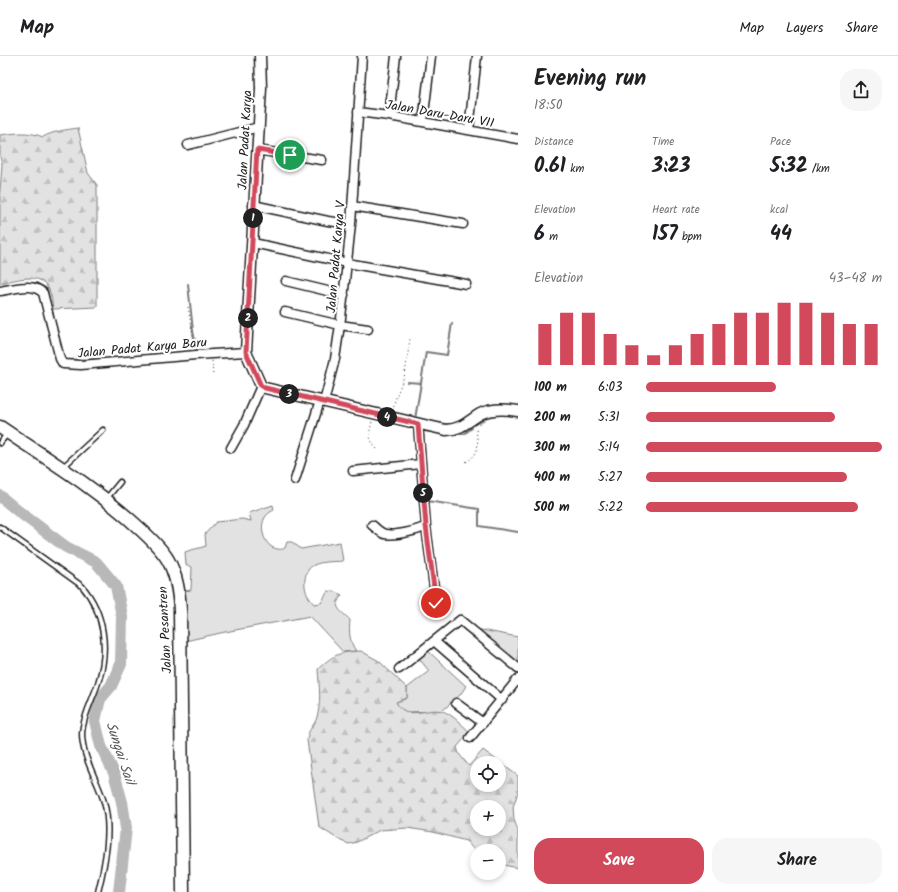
<!DOCTYPE html>
<meta charset="utf-8">
<style>
:root{--surface:#fff;--page:#f6f6f6;--text:#202124;--muted:#757577;--line:#e0e0e0;--accent:#d1495b}
body{margin:0;font-family:Kalam,sans-serif;background:var(--page);color:var(--text);height:100vh;display:flex;flex-direction:column;font-size:15px;white-space:nowrap}
*{box-sizing:border-box;margin:0}
p{font-size:13px;color:var(--muted)}
.icon{flex:none;width:22px;height:22px;fill:none;stroke:currentColor;stroke-width:2;stroke-linecap:round;stroke-linejoin:round}
.map{position:relative;flex:1;overflow:hidden}
.side{display:flex;flex-direction:column;background:var(--surface);width:380px}
.side>*{flex:none}
.buttons{position:absolute;left:470px;top:700px;display:grid;gap:8px}
.buttons a{display:grid;place-items:center;width:36px;height:36px;border-radius:50%;background:var(--surface);box-shadow:0 2px 6px #0003;font-size:20px}
.pin{position:absolute;display:grid;place-items:center;width:34px;height:34px;color:#fff;margin:-17px;border:2px solid #fff;border-radius:50%;box-shadow:0 1px 4px #0007}
.km{position:absolute;width:20px;height:20px;margin:-10px;border-radius:50%;background:#222;color:#fff;font-size:11px;line-height:20px;text-align:center}
.round{display:grid;place-items:center;flex:none;width:42px;height:42px;border-radius:16px;background:var(--page)}
.overview{display:flex;align-items:center;justify-content:space-between;height:68px;padding:0 16px}
h1{font-size:22px;font-weight:800;line-height:30px}
.stats{display:grid;grid-template-columns:repeat(3,1fr);gap:6px;height:68px;padding:4px 16px}
.stats div{display:grid;align-content:center}
.stats b{font-size:20px;font-weight:800}
.stats small{font-size:11px;font-weight:400}
.stats p{font-size:11px}
.chart{height:112px;padding:8px 16px}
.chart p{display:flex;justify-content:space-between}
.chart svg{width:100%;height:72px;margin-top:4px;stroke:var(--accent);stroke-width:6}
.primary-button{display:flex;gap:8px;margin-top:auto;padding:8px 16px}
.primary-button a{flex:1;height:46px;border-radius:16px;background:var(--accent);color:#fff;font-size:16px;font-weight:800;line-height:46px;text-align:center}
.primary-button a+a{background:var(--page);color:var(--text)}
ul{padding:0 16px;list-style:none;font-size:13px}
li{display:grid;grid-template-columns:64px 48px 1fr;align-items:center;height:30px}
li i{height:10px;border-radius:5px;background:var(--accent)}
header{display:flex;align-items:center;gap:24px;box-sizing:border-box;height:56px;padding:0 20px;background:var(--surface);border-bottom:1px solid var(--line)}
header strong{font-size:19px}
nav{display:flex;gap:22px;margin-inline-start:auto;font-size:14px}
main{display:flex;flex:1;min-height:0}
.map>svg:first-child{display:block}
</style>
<header>
<strong>Map</strong>
<nav><a>Map</a><a>Layers</a><a>Share</a></nav>
</header>
<main>
<div class="map">
<svg width="518" height="836" viewBox="0 0 518 836">
<defs>
<pattern id="forest-firs" width="22" height="20" patternUnits="userSpaceOnUse"><rect width="22" height="20" fill="#e2e2e2"/><path d="M5 1l3.5 6h-7zM16 11l3.5 6h-7z" fill="#c1c1c1"/></pattern>
</defs>
<rect width="100%" height="100%" fill="#fff"/>
<filter id="ink" filterUnits="userSpaceOnUse"><feTurbulence type="fractalNoise" baseFrequency=".025" numOctaves="2"/><feDisplacementMap in="SourceGraphic" scale="8" xChannelSelector="R" yChannelSelector="G"/><feConvolveMatrix kernelMatrix="1 2 1 2 8 2 1 2 1" color-interpolation-filters="sRGB"/></filter>
<g filter="url(#ink)">
<!-- grass -->
<path fill="#e2e2e2" stroke="#7f7f7f" d="M273 449 274 454C272 455 268 457 266 460 258 470 264 492 278 493 280 494 283 493 285 492L287 486H292L301 493 340 486 343 505C334 506 322 505 314 509 303 514 303 531 308 540 310 543 312 546 314 548L321 547 328 535 336 536 342 539C331 552 342 555 350 564 349 576 349 585 356 595L343 596 310 560 225 576 185 585 184 570 187 554 184 535 191 534 192 511 186 509 185 496C192 493 198 493 206 490L205 478 216 466 242 463 251 465 249 457Z
M471 572 518 581V609Z
M427 594 466 630 460 639 442 655 405 656 399 652 396 646 407 642V632L429 615 417 600Z"/>
<!-- forest -->
<path fill="url(#forest-firs)" stroke="#7f7f7f" fill-rule="evenodd" d="M78 72 88 117 97 129V251L53 253C52 246 51 234 46 229 36 216 13 225 0 227V135L2 108 0 101V79C15 77 29 75 43 81 54 75 65 74 78 72Z
M361 595 379 605 407 632V642L396 646C407 666 426 651 442 655 451 657 463 670 470 676L457 691 459 698 469 710 483 694 518 720V736L513 751 514 764 518 774V812L499 808V795H477V797L466 785 433 776 407 772 380 774 357 786 349 788 341 785 319 771 307 684C308 673 312 673 316 664 322 648 319 630 318 613 334 598 340 596 361 595ZM477 707H499V729H477ZM477 751H499V773H477Z"/>
<g fill="none" stroke-linecap="round" stroke-linejoin="round">
<!-- stream -->
<path stroke="#7a7a7a" stroke-width="2" d="M31 228 36 227 47 233 52 257
M188 228 193 275 197 296
M66 304 104 303
M408 326 421 327 415 363
M421 327 426 296 447 299 452 267
M479 367 490 359
M439 368H453
M450 378H464L472 372
M424 392 423 375 434 376
M427 445 479 453V470L518 476"/>
<!-- river -->
<path stroke="#b8b8b8" stroke-width="12" d="M0 440 18 455 66 491 96 506 116 530 122 560 121 608 111 630 100 643 95 665 101 690 114 717 122 746 126 772 119 836"/>
<!-- service casing -->
<g stroke="#1c1c1c" stroke-width="7">
<path id="service" d="M0 387 7 378
M62 412 103 374
M106 443 120 426
M0 471 82 530C105 557 109 594 98 627 93 643 83 660 82 677 82 702 97 722 104 746 112 774 105 808 98 836"/>
</g>
<!-- minor casing -->
<g stroke="#1c1c1c" stroke-width="11">
<path id="minor" d="M358 56 389 60 518 83
M389 60 396 0
M423 66 431 0
M469 74 477 0
M188 89 259 71
M257 94 322 104
M253 149 328 165 351 168
M352 150 463 168
M253 187 347 207 466 228
M286 225 344 239
M0 235C15 233 32 226 43 237L60 303 63 308 81 309 196 299 246 296
M285 256 340 269 368 273
M324 346 335 303 341 262 351 168 362 0
M418 368 426 470 436 547
M231 392 244 369 261 330
M353 415 421 408
M295 424 320 345
M372 469C376 472 380 477 385 478 395 480 417 475 426 470
M434 585 502 644
M399 613 460 564 518 612
M456 647 483 667
M470 682 518 623"/>
</g>
<!-- tertiary casing -->
<g stroke="#1c1c1c" stroke-width="13">
<path id="tertiary" d="M260 0 261 32 246 296 261 330 265 332 446 374C462 373 467 366 480 358 492 352 506 353 518 355"/>
</g>
<!-- primary casing -->
<g stroke="#1c1c1c" stroke-width="15">
<path id="primary" d="M0 371C47 403 96 432 138 471 148 480 161 492 168 504 177 520 179 537 180 554L183 836"/>
</g>
<!-- path -->
<path stroke="#1c1c1c" stroke-width="1" stroke-dasharray="1 3" stroke-linecap="butt" d="M188 251 195 292
M212 305 213 320
M393 354 395 344 405 318 410 283
M372 366C368 379 369 383 377 393
M466 406C482 397 477 387 476 371"/>
<!-- service -->
<use href="#service" stroke="#fff" stroke-width="4"/>
<!-- minor -->
<use href="#minor" stroke="#fff" stroke-width="8"/>
<!-- tertiary -->
<use href="#tertiary" stroke="#fff" stroke-width="10"/>
<!-- primary -->
<use href="#primary" stroke="#fff" stroke-width="12"/>
</g>
</g>
<g fill="none" stroke-linecap="round" stroke-linejoin="round" filter="url(#ink)">
<!-- route casing -->
<g stroke="#fff" stroke-width="8">
<path id="route" d="M290 99 257 94 246 296 261 330 265 332 418 368 426 470 436 547"/>
</g>
<!-- route -->
<use href="#route" stroke="#d1495b" stroke-width="5"/>
</g>
<g text-anchor="middle" stroke-width="4" stroke-linejoin="round" paint-order="stroke">
<!-- street labels -->
<g font-size="13" fill="#1c1c1c" stroke="#fff">
<text transform="translate(440 57) rotate(10)" y="5">Jalan Daru-Daru VII</text>
<text transform="translate(244 84) rotate(-87)" y="5">Jalan Padat Karya</text>
<text transform="translate(335 201) rotate(-85)" y="5">Jalan Padat Karya V</text>
<text transform="translate(142 291) rotate(-5)" y="5">Jalan Padat Karya Baru</text>
<text transform="translate(164 574) rotate(-93)" y="5">Jalan Pesantren</text>
</g>
<!-- water labels -->
<g font-size="14" font-style="italic" fill="#5a5a5a" stroke="#fff">
<text transform="translate(121 697) rotate(72)" y="5">Sungai Sail</text>
</g>
</g>
</svg>
<div class="buttons">
<a><svg class="icon" aria-label="locate" viewBox="0 0 24 24"><circle cx="12" cy="12" r="6"/><path d="M12 2v4M12 18v4M2 12h4M18 12h4"/></svg></a>
<a>+</a>
<a>−</a>
</div>
<div class="pin" style="left:290px;top:99px;background:#1e9e55"><svg class="icon" aria-label="arrive" viewBox="0 0 24 24"><path d="M6 21V4h12l-3 4 3 4H6"/></svg></div>
<div class="pin" style="left:436px;top:547px;background:#d93025"><svg class="icon" aria-label="check" viewBox="0 0 24 24"><path d="M5 12l5 5 9-10"/></svg></div>
<b class="km" style="left:253px;top:162px">1</b>
<b class="km" style="left:248px;top:262px">2</b>
<b class="km" style="left:289px;top:338px">3</b>
<b class="km" style="left:387px;top:361px">4</b>
<b class="km" style="left:423px;top:437px">5</b>
</div>
<section class="side">
<div class="overview"><div><h1>Evening run</h1><p>18:50</p></div><a class="round"><svg class="icon" aria-label="share" viewBox="0 0 24 24"><path d="M12 15V3M7 8l5-5 5 5M5 13v7h14v-7"/></svg></a></div>
<div class="stats">
<div><p>Distance</p><b>0.61<small> km</small></b></div>
<div><p>Time</p><b>3:23</b></div>
<div><p>Pace</p><b>5:32<small> /km</small></b></div>
</div>
<div class="stats">
<div><p>Elevation</p><b>6<small> m</small></b></div>
<div><p>Heart rate</p><b>157<small> bpm</small></b></div>
<div><p>kcal</p><b>44</b></div>
</div>
<div class="chart"><p><span>Elevation</span>43–48 m</p>
<svg viewBox="0 0 160 44" preserveAspectRatio="none"><path d="M5 44V19M15 44V12M25 44V12M35 44V25M45 44V32M55 44V38M65 44V32M75 44V25M85 44V19M95 44V12M105 44V12M115 44V6M125 44V6M135 44V12M145 44V19M155 44V19"/></svg>
</div>
<ul>
<li><b>100 m</b>6:03<i style="width:55%"></i></li>
<li><b>200 m</b>5:31<i style="width:80%"></i></li>
<li><b>300 m</b>5:14<i style="width:100%"></i></li>
<li><b>400 m</b>5:27<i style="width:85%"></i></li>
<li><b>500 m</b>5:22<i style="width:90%"></i></li>
</ul>
<div class="primary-button"><a>Save</a><a>Share</a></div>
</section>
</main>
